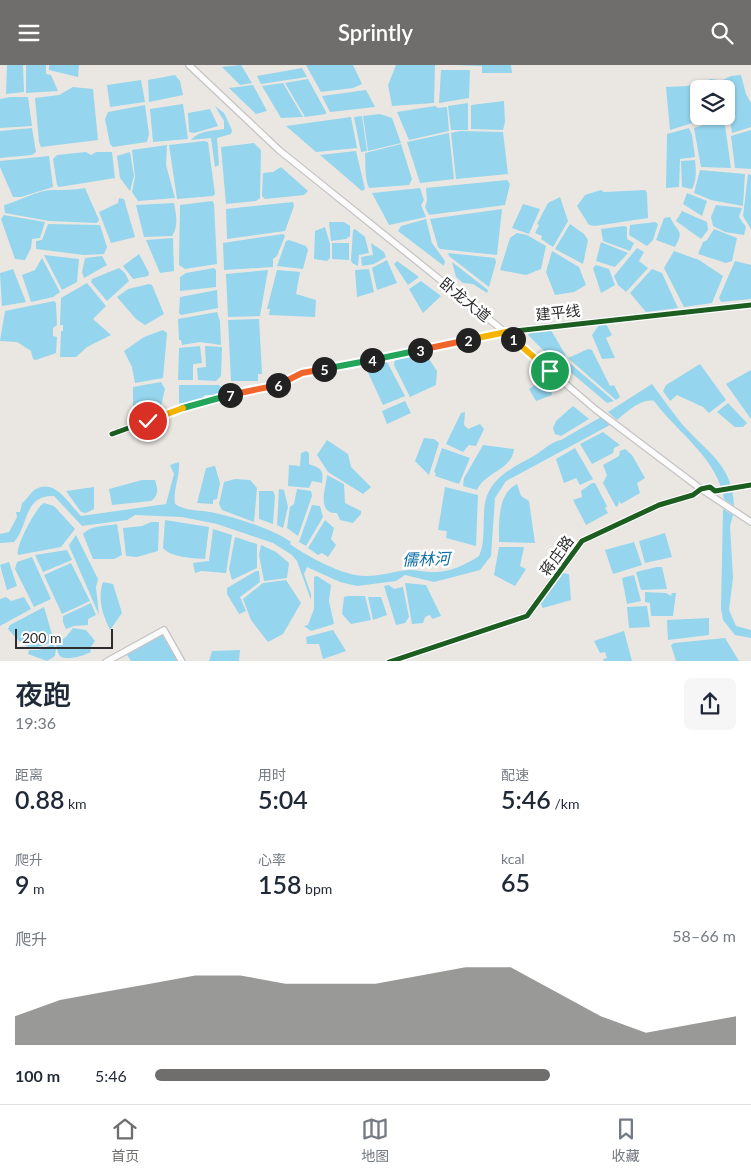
<!DOCTYPE html>
<html lang="zh">
<meta charset="utf-8">
<style>
:root{--surface:#fff;--page:#f6f6f7;--text:#1f2937;--muted:#747a83;--line:#e0e1e3;--accent:#6f6e6c}
body{margin:0;font-family:Lato,"Noto Sans SC",sans-serif;background:var(--page);color:var(--text);height:100vh;display:flex;flex-direction:column;font-size:19px;white-space:nowrap}
*{box-sizing:border-box;margin:0}
p{font-size:16px;color:var(--muted)}
.icon{flex:none;width:28px;height:28px;fill:none;stroke:currentColor;stroke-width:2;stroke-linecap:round;stroke-linejoin:round}
.map{position:relative;height:596px;overflow:hidden}
.details{display:flex;flex-direction:column;background:var(--surface);flex:1}
.details>*{flex:none}
.tools{position:absolute;left:690px;top:15px;display:grid;gap:10px}
.tools a{display:grid;place-items:center;width:45px;height:45px;border-radius:8px;background:var(--surface);box-shadow:0 1px 4px #0004;font-size:25px}
.scale{position:absolute;left:15px;bottom:12px;width:98px;box-sizing:border-box;padding-left:5px;border:2px solid #2d2d2d;border-top:0;font-size:14px;line-height:18px;white-space:nowrap;color:#2d2d2d;-webkit-text-stroke:4px #fff;paint-order:stroke}
.pin{position:absolute;display:grid;place-items:center;width:42px;height:42px;color:#fff;margin:-21px;border:2px solid #fff;border-radius:50%;box-shadow:0 1px 5px #0007}
.km{position:absolute;width:25px;height:25px;margin:-12px;border-radius:50%;background:#222;color:#fff;font-size:14px;line-height:25px;text-align:center}
.round{display:grid;place-items:center;flex:none;width:52px;height:52px;border-radius:8px;background:var(--page)}
.headline{display:flex;align-items:center;justify-content:space-between;height:85px;padding:0 15px}
h1{font-size:28px;font-weight:600;line-height:38px}
.metrics{display:grid;grid-template-columns:repeat(3,1fr);gap:8px;height:85px;padding:5px 15px}
.metrics div{display:grid;align-content:center}
.metrics b{font-size:25px;font-weight:600}
.metrics small{font-size:14px;font-weight:400}
.metrics p{font-size:14px}
.chart{height:140px;padding:10px 15px}
.chart p{display:flex;justify-content:space-between}
.chart svg{width:100%;height:90px;margin-top:5px;fill:var(--accent);opacity:.7}
ul{padding:0 15px;list-style:none;font-size:16px}
li{display:grid;grid-template-columns:80px 60px 1fr;align-items:center;height:38px}
li i{height:12px;border-radius:6px;background:var(--accent)}
header{display:flex;justify-content:space-between;align-items:center;height:65px;padding:0 15px;background:var(--accent);color:#fff;font-size:22px;font-weight:600}
.dock{display:flex;justify-content:space-around;align-items:center;height:70px;border-top:1px solid var(--line);background:var(--surface);font-size:14px;color:var(--muted)}
.dock a{display:grid;justify-items:center;gap:2px}
.dock .active{color:var(--accent)}
.map>svg:first-child{display:block}
</style>
<header><svg class="icon" aria-label="menu" viewBox="0 0 24 24"><path d="M4 6h16M4 12h16M4 18h16"/></svg>Sprintly<svg class="icon" aria-label="search" viewBox="0 0 24 24"><circle cx="10" cy="10" r="6"/><path d="M15 15l6 6"/></svg></header>
<div class="map">
<svg width="751" height="597" viewBox="0 0 751 597">
<rect width="100%" height="100%" fill="#eae7e2"/>
<!-- water -->
<path fill="#95d5ed" d="M7 0H23L24 27 6 29Z
M26 0H46V9L51 10 58 26 26 28Z
M49 0H79L78 12 49 5Z
M241 0 252 18 240 20 222 2Z
M306 0H353L362 19 353 23 321 27Z
M396 0H435L434 38 392 41 388 20Z
M454 0H511L512 8H482V1Z
M302 3 307 12 261 19 257 11Z
M441 5H470L469 33 439 38Z
M175 10 180 16 183 30 149 37 148 15Z
M741 10 746 29 751 38V62L732 68 723 15 731 11Z
M308 14 326 47V49L305 52 285 18Z
M711 14 718 15 720 24H699V51H715L670 65 666 22 687 21Z
M141 15 145 37 110 42 107 20Z
M283 18 303 52 281 53 262 21Z
M253 20 267 46 256 49 229 23Z
M73 22 93 24 98 75 41 82 39 77 35 33 59 30Z
M366 25 375 42 330 47 322 31Z
M10 32H28L32 61 0 63V34Z
M504 36 505 57 503 65 471 64V40Z
M468 38V65H451L448 41Z
M183 39 188 74 153 77 150 44Z
M145 40 149 69 147 77 113 82 110 79 105 54 108 47Z
M215 41 224 48 232 65 231 69 217 73 219 100 215 102 211 73 191 75C200 65 212 66 224 64V56Z
M435 41 438 43 447 42 449 66 409 75 397 47Z
M210 44 218 61 194 68 189 67 188 48Z
M380 49 392 53 401 78 368 86 363 51Z
M362 51 367 86 361 87 354 52Z
M351 52 357 83 316 87 286 61Z
M724 53 731 103 701 102 694 63Z
M32 63 36 87 32 90 0 93V66Z
M689 63 692 70 695 92 680 94 679 122 666 123 667 69Z
M751 65V104L735 103 731 71Z
M460 66 503 67 508 109 456 114 451 68Z
M449 68 454 114 420 118 407 77Z
M204 76 208 77 215 129 213 131 177 134 169 80Z
M254 78 261 85 260 133 256 136 226 139 221 82Z
M401 79 412 114 409 120 369 123C364 111 366 100 365 88Z
M167 80 166 100 175 133 138 136 132 127 135 112 132 85Z
M356 86 365 124 362 126 320 90Z
M86 87 91 90 96 87H112L115 113 59 122 57 120 53 94 57 90Z
M130 87 134 111 130 126 120 113 117 91Z
M49 91 53 122 21 132H13L0 102V96Z
M695 95C696 105 697 115 692 124L682 122 681 96Z
M281 102 308 126 304 130 265 134 262 131 263 108 273 107Z
M700 105 745 109 743 141 711 135 694 128Z
M748 109 751 110V164L743 151Z
M507 115 510 119 505 140 429 150 425 142 427 136 426 123Z
M85 123 99 155 97 158 49 156 5 148 4 140C17 137 40 124 53 125 64 125 74 125 85 123Z
M420 123 424 135 421 140 426 152 389 160 372 128Z
M601 125 604 127 645 125 647 128 648 153 595 161 589 160 577 141 585 130Z
M687 128 707 136 702 151 683 139Z
M560 132 568 156 553 182 541 174 542 171 535 168 539 160 537 159 548 138Z
M119 133 124 134 135 172 111 178 99 147 118 138Z
M212 136 214 139 217 199 185 204 179 200 180 140Z
M293 137 294 141 285 166 227 174 226 144Z
M174 138C176 148 179 162 172 171L144 172 136 140Z
M523 139 540 144 529 169 512 163Z
M716 140 742 143 739 152 746 162 744 170 725 167 713 161 711 152Z
M502 144 497 190 440 184 438 182 430 154Z
M682 146 707 157 708 165 701 174 676 156Z
M4 150 45 157 40 173 32 174 31 183 25 195 15 194 1 154Z
M670 152C677 168 685 164 675 182L656 175 664 153Z
M426 154 432 178 445 196 444 201 398 166 401 161Z
M329 157H344L350 161V171L346 174 331 176Z
M655 157 658 159 653 175 647 181 629 170 630 160Z
M48 159 100 160 107 182 104 189 84 190 36 184V176L42 175Z
M570 159 584 169 588 175 583 199 555 184Z
M624 161 627 162V174L634 178 630 186 603 176 601 164Z
M325 162 330 179V193L327 196 314 194 315 166Z
M355 164 365 172 369 188 359 190 358 201 352 198 351 195 353 165Z
M714 164 737 173 732 196 726 198 698 189 703 177 707 175Z
M517 168 527 170 546 181 541 204 526 210 500 205 510 173Z
M283 169 285 171 277 191 273 194V202L224 205 223 178Z
M173 173 174 206 160 208 146 175Z
M289 175 306 181 308 185 303 204 277 201 286 176Z
M601 177 628 188 615 202 596 196Z
M332 178H349V195L332 194Z
M371 178 384 187 386 192 374 199 362 201 361 192 373 190Z
M637 183 644 187 639 196 648 203 626 227 618 220 614 211Z
M552 186 579 202 586 220 574 227 555 230 546 207Z
M674 186 699 195 723 211 712 238 684 242 664 203Z
M448 188 495 193 496 197 489 222 449 191Z
M139 189 149 208 148 211 133 214 123 201Z
M44 190 79 194 77 217 62 225Z
M102 191 107 200 84 213 82 207 85 193Z
M42 193 60 227 53 232 31 237 22 210 35 205Z
M387 195 397 218 377 225 372 203Z
M397 196 419 212 408 220 394 199Z
M735 196 751 200V234L721 237 719 233Z
M452 197 488 225 487 228 473 219 463 218 456 212Z
M596 200 609 204 615 220 601 228 593 203Z
M119 203 125 208 129 216 107 236 91 217 92 214Z
M214 203 216 205V222L180 226V212L186 208Z
M13 204 26 237 2 241 0 208Z
M369 204 374 227 357 232 355 205Z
M652 204 662 208 678 243 646 247 630 228Z
M268 205 260 251 228 252 226 209Z
M277 205 300 207 296 229 316 235 315 252 269 250 270 244H267Z
M421 216 441 231 423 248 409 224Z
M87 218 106 241 93 254 111 270 87 282 76 292H60L61 266H63V260H60L61 233Z
M149 219 152 220 164 249 145 260 136 254 117 232 128 224Z
M217 225 218 243 181 250 179 248 180 232Z
M54 236 56 238 57 260 53 263V271L57 272 56 288 36 295 33 294 31 286 17 277 0 276 5 246Z
M217 247 220 256 221 280 200 277 182 280 181 275H179L178 254Z
M259 254 262 309H258V316H231L228 255Z
M606 259 612 270 606 273 615 293 602 294 592 270 599 260Z
M163 265 167 268 163 313 135 318 132 302 124 286 144 272Z
M551 265 566 291 556 298 528 270 532 267Z
M200 281 202 298 193 299V315H178L179 283Z
M205 281 222 282 221 311 216 316 198 315 197 303 206 302Z
M588 284 592 285 610 321 614 320 620 332 616 335 568 293Z
M425 288 437 306 436 320 410 332 394 300 395 292Z
M386 295 405 331 383 340 364 299 374 296 375 299 380 298 381 296Z
M566 295 614 336 607 338 561 299Z
M700 299 726 335 709 348 703 342 677 330 670 336 663 326 666 320Z
M751 305V354L726 319Z
M541 316 550 322 552 330 536 336 529 324Z
M161 317 165 324 161 341 163 347 138 355 133 341V322Z
M652 319C662 332 671 346 682 359 706 387 733 399 734 441L724 434C718 394 677 367 654 336 641 333 626 348 617 355L608 347Z
M179 320H219L222 323 216 330H205L202 334 181 341 179 339Z
M405 336 411 348 387 359 382 346Z
M728 338 747 358 743 362H735L717 347Z
M573 341 589 354 561 371 555 369 553 363 556 356Z
M465 347 464 360 468 364 480 359 484 364 476 381 469 380 463 387 446 379 461 348Z
M601 352 610 360 506 416 495 433 491 491 480 505 434 517 405 510 396 516 357 521 340 517 307 502 304 509 311 529V535L297 496 292 490 273 478 217 459 182 452 135 450 127 455 82 461 54 431C23 430 29 461 14 477L0 478V469L9 467 17 452 16 447H20L22 438C28 434 30 427 36 424 55 413 70 440 81 451L166 439 174 409 170 400 179 397C180 412 173 424 175 439 185 446 198 445 210 447 234 452 271 463 291 477L290 479C308 492 345 512 367 511 381 511 395 506 409 505 417 505 424 507 432 507 449 508 465 500 479 491 485 478 483 464 484 450 484 417 506 406 532 392 541 387 552 376 561 375Z
M603 367 620 380 614 383 613 388 592 399 580 379Z
M424 373 434 374 439 378 429 410 415 396Z
M327 375 348 389 351 402 371 422 363 429 328 407 317 390Z
M483 380 514 384C512 405 485 407 477 425L463 421 464 413Z
M442 383 470 393 459 419 435 411 436 408 434 407Z
M575 383 593 414 580 420 576 413 564 418 556 394Z
M625 384 632 390 645 413 637 418 640 428 621 439 619 436 618 441 616 442 603 418 607 410 603 400 619 391 620 386Z
M306 386 309 388V399C321 403 324 405 322 418L312 416 309 423 288 421 289 400 300 401 301 388Z
M215 401 220 418 217 434 213 435V439L197 438 206 403Z
M327 410 344 419 345 438 361 446V449L353 458 340 455 337 448C316 449 326 423 327 410Z
M235 414 250 415 257 423 254 457 222 445 219 439 224 417Z
M142 415H155C158 424 159 430 151 436L112 440 109 424Z
M592 418H595L607 441 605 443 608 448 586 460 573 435 582 432 581 426Z
M517 419 521 431 529 436 535 478 499 477C499 458 497 429 517 419Z
M94 422V444L86 448 81 447 66 426Z
M445 422 478 430 476 481 446 473 447 466 438 465Z
M279 424 284 425 288 442 283 463 277 460Z
M297 424 311 426 312 431 298 471 287 463 290 442 294 439Z
M259 426H273L275 431 273 459 259 454Z
M44 438 54 441 75 464 61 482 18 490C15 482 36 442 44 438Z
M312 440 320 441 323 452 306 481 299 477Z
M723 444 733 450 730 461 733 513 729 545 736 561 751 565V573L735 570 723 555 721 543Z
M165 455 209 462 205 494C193 493 172 493 163 483Z
M325 455 334 463 331 474 336 480 328 492 322 488 318 490 308 483Z
M151 457H159L158 486 137 492 126 491 123 463 142 461Z
M117 459 122 490 114 494H93L83 469C91 460 106 461 117 459Z
M213 464 232 470 226 508 201 506 195 508 193 498 209 496Z
M665 468 672 492 645 498 639 476Z
M76 470 98 514 96 522 99 550 70 483 69 480Z
M235 472 257 479V503L232 515 229 504Z
M634 477 642 500 613 509 605 485Z
M261 480 276 487 289 498 287 513 264 516 259 490Z
M499 482H524L520 501 526 504 515 521 494 510Z
M67 485 72 495 43 507 35 490Z
M32 492 51 534 34 542 15 504 17 497Z
M9 497 17 521 7 525 0 500Z
M71 498 90 536 62 549 44 510Z
M657 502H662L667 524 641 525 636 507Z
M256 506H259L260 517 240 532 246 546 239 549 227 529V523Z
M563 508 569 509 571 535 543 543 540 538Z
M634 510 641 536 627 539 622 513Z
M317 511 331 520 329 536 334 559 311 566 304 561 308 560 314 544V512Z
M286 515 301 538 283 569 268 577 251 555 243 534 263 518Z
M103 517 113 519 122 548 110 565C103 550 97 534 103 517Z
M405 518 426 520 441 551 432 554 430 550 425 552 423 558 412 559Z
M389 520 394 524 403 522 409 552 405 558 396 560 384 521Z
M645 527 666 528 671 531 672 528H676L673 551H651L650 538 645 537Z
M348 531H365L371 555 351 559 342 549 344 532Z
M6 532 11 536 24 532 31 544 0 561V534Z
M368 532H381L387 550 373 555Z
M91 538 96 550 88 554V560L74 561 66 564 63 557V551Z
M647 541 650 562 629 563 627 542Z
M44 542 54 576C30 587 25 584 8 564L10 560Z
M709 553V570L668 575 667 555Z
M73 563 86 565 95 576 90 583 91 587C83 591 64 597 59 590 57 586 57 582 55 578L66 572Z
M333 565 346 586 323 594 319 579H307L306 572Z
M624 566 632 596H604L603 594 607 593 605 587 600 588 594 576Z
M162 570 178 596H131L127 590Z
M725 573 739 596H676L671 580 674 578Z
M53 579 56 584 55 591 47 596 28 589 29 585H39Z
M240 585 239 596H209L212 586Z"/>
<g fill="none" stroke-linecap="round" stroke-linejoin="round">
<!-- secondary casing -->
<g stroke="#c4c3c3" stroke-width="8">
<path id="secondary" d="M189 0 279 85 505 267 595 344 701 424 751 457
M112 369 184 343 249 324 278 320 302 308 336 301 505 267 751 240
M106 597 164 565 182 597
M389 597 527 551 582 476 659 440 693 430 701 424 710 422 715 426 751 420"/>
</g>
<!-- secondary -->
<use href="#secondary" stroke="#fcfbfb" stroke-width="5.5"/>
<!-- cycleway casing -->
<g stroke="#fff" stroke-width="8">
<path id="cycleway" d="M112 369 184 343 249 324 278 320 302 308 336 301 505 267 751 240
M389 597 527 551 582 476 659 440 693 430 701 424 710 422 715 426 751 420"/>
</g>
<!-- cycleway -->
<use href="#cycleway" stroke="#1b5e20" stroke-width="5"/>
</g>
<g fill="none" stroke-linecap="round" stroke-linejoin="round">
<!-- split-1 casing -->
<g stroke="#fff" stroke-width="10">
<path id="split-1" d="M513 274 550 306"/>
</g>
<!-- split-2 casing -->
<g stroke="#fff" stroke-width="10">
<path id="split-2" d="M468 275 506 267 513 274"/>
</g>
<!-- split-3 casing -->
<g stroke="#fff" stroke-width="10">
<path id="split-3" d="M420 285 468 275"/>
</g>
<!-- split-4 casing -->
<g stroke="#fff" stroke-width="10">
<path id="split-4" d="M372 295 420 285"/>
</g>
<!-- split-5 casing -->
<g stroke="#fff" stroke-width="10">
<path id="split-5" d="M324 304 372 295"/>
</g>
<!-- split-6 casing -->
<g stroke="#fff" stroke-width="10">
<path id="split-6" d="M278 320 302 308 324 304"/>
</g>
<!-- split-7 casing -->
<g stroke="#fff" stroke-width="10">
<path id="split-7" d="M230 330 278 320"/>
</g>
<!-- split-8 casing -->
<g stroke="#fff" stroke-width="10">
<path id="split-8" d="M183 343 230 330"/>
</g>
<!-- split-9 casing -->
<g stroke="#fff" stroke-width="10">
<path id="split-9" d="M148 356 183 343"/>
</g>
<!-- split-1 -->
<use href="#split-1" stroke="#f5b400" stroke-width="6"/>
<!-- split-2 -->
<use href="#split-2" stroke="#f5b400" stroke-width="6"/>
<!-- split-3 -->
<use href="#split-3" stroke="#f0652b" stroke-width="6"/>
<!-- split-4 -->
<use href="#split-4" stroke="#22a559" stroke-width="6"/>
<!-- split-5 -->
<use href="#split-5" stroke="#22a559" stroke-width="6"/>
<!-- split-6 -->
<use href="#split-6" stroke="#f0652b" stroke-width="6"/>
<!-- split-7 -->
<use href="#split-7" stroke="#f0652b" stroke-width="6"/>
<!-- split-8 -->
<use href="#split-8" stroke="#22a559" stroke-width="6"/>
<!-- split-9 -->
<use href="#split-9" stroke="#f5b400" stroke-width="6"/>
</g>
<g text-anchor="middle" stroke-width="5" stroke-linejoin="round" paint-order="stroke">
<!-- street labels -->
<g font-size="15" fill="#2d2d2d" stroke="#fff">
<text transform="translate(465 235) rotate(39)" y="5">卧龙大道</text>
<text transform="translate(558 248) rotate(-6)" y="5">建平线</text>
<text transform="translate(557 491) rotate(-54)" y="5">蒋庄路</text>
</g>
<!-- water labels -->
<g font-size="16" font-style="italic" fill="#0a6ca4" stroke="#fff">
<text transform="translate(426 494) rotate(-2)" y="6">儒林河</text>
</g>
</g>
</svg>
<div class="tools">
<a><svg class="icon" aria-label="layers" viewBox="0 0 24 24"><path d="M12 4l9 5-9 5-9-5zM3 14l9 5 9-5"/></svg></a>
</div>
<div class="scale">200 m</div>
<div class="pin" style="left:550px;top:306px;background:#1e9e55"><svg class="icon" aria-label="arrive" viewBox="0 0 24 24"><path d="M6 21V4h12l-3 4 3 4H6"/></svg></div>
<div class="pin" style="left:148px;top:356px;background:#d93025"><svg class="icon" aria-label="check" viewBox="0 0 24 24"><path d="M5 12l5 5 9-10"/></svg></div>
<b class="km" style="left:513px;top:274px">1</b>
<b class="km" style="left:468px;top:275px">2</b>
<b class="km" style="left:420px;top:285px">3</b>
<b class="km" style="left:372px;top:295px">4</b>
<b class="km" style="left:324px;top:304px">5</b>
<b class="km" style="left:278px;top:320px">6</b>
<b class="km" style="left:230px;top:330px">7</b>
</div>
<section class="details">
<div class="headline"><div><h1>夜跑</h1><p>19:36</p></div><a class="round"><svg class="icon" aria-label="share" viewBox="0 0 24 24"><path d="M12 15V3M7 8l5-5 5 5M5 13v7h14v-7"/></svg></a></div>
<div class="metrics">
<div><p>距离</p><b>0.88<small> km</small></b></div>
<div><p>用时</p><b>5:04</b></div>
<div><p>配速</p><b>5:46<small> /km</small></b></div>
</div>
<div class="metrics">
<div><p>爬升</p><b>9<small> m</small></b></div>
<div><p>心率</p><b>158<small> bpm</small></b></div>
<div><p>kcal</p><b>65</b></div>
</div>
<div class="chart"><p><span>爬升</span>58–66 m</p>
<svg viewBox="0 0 160 44" preserveAspectRatio="none"><path d="M0 44V30L10 22L20 18L30 14L40 10L50 10L60 14L70 14L80 14L90 10L100 6L110 6L120 18L130 30L140 38L150 34L160 30V44z"/></svg>
</div>
<ul>
<li><b>100 m</b>5:46<i style="width:68%"></i></li>
</ul>
</section>
<nav class="dock">
<a class="active"><svg class="icon" aria-label="home" viewBox="0 0 24 24"><path d="M3 11l9-7 9 7M6 9v11h12V9"/></svg>首页</a>
<a><svg class="icon" aria-label="map" viewBox="0 0 24 24"><path d="M3 6l6-2 6 2 6-2v14l-6 2-6-2-6 2zM9 4v14M15 6v14"/></svg>地图</a>
<a><svg class="icon" aria-label="saved" viewBox="0 0 24 24"><path d="M7 4h10v16l-5-4-5 4z"/></svg>收藏</a>
</nav>
